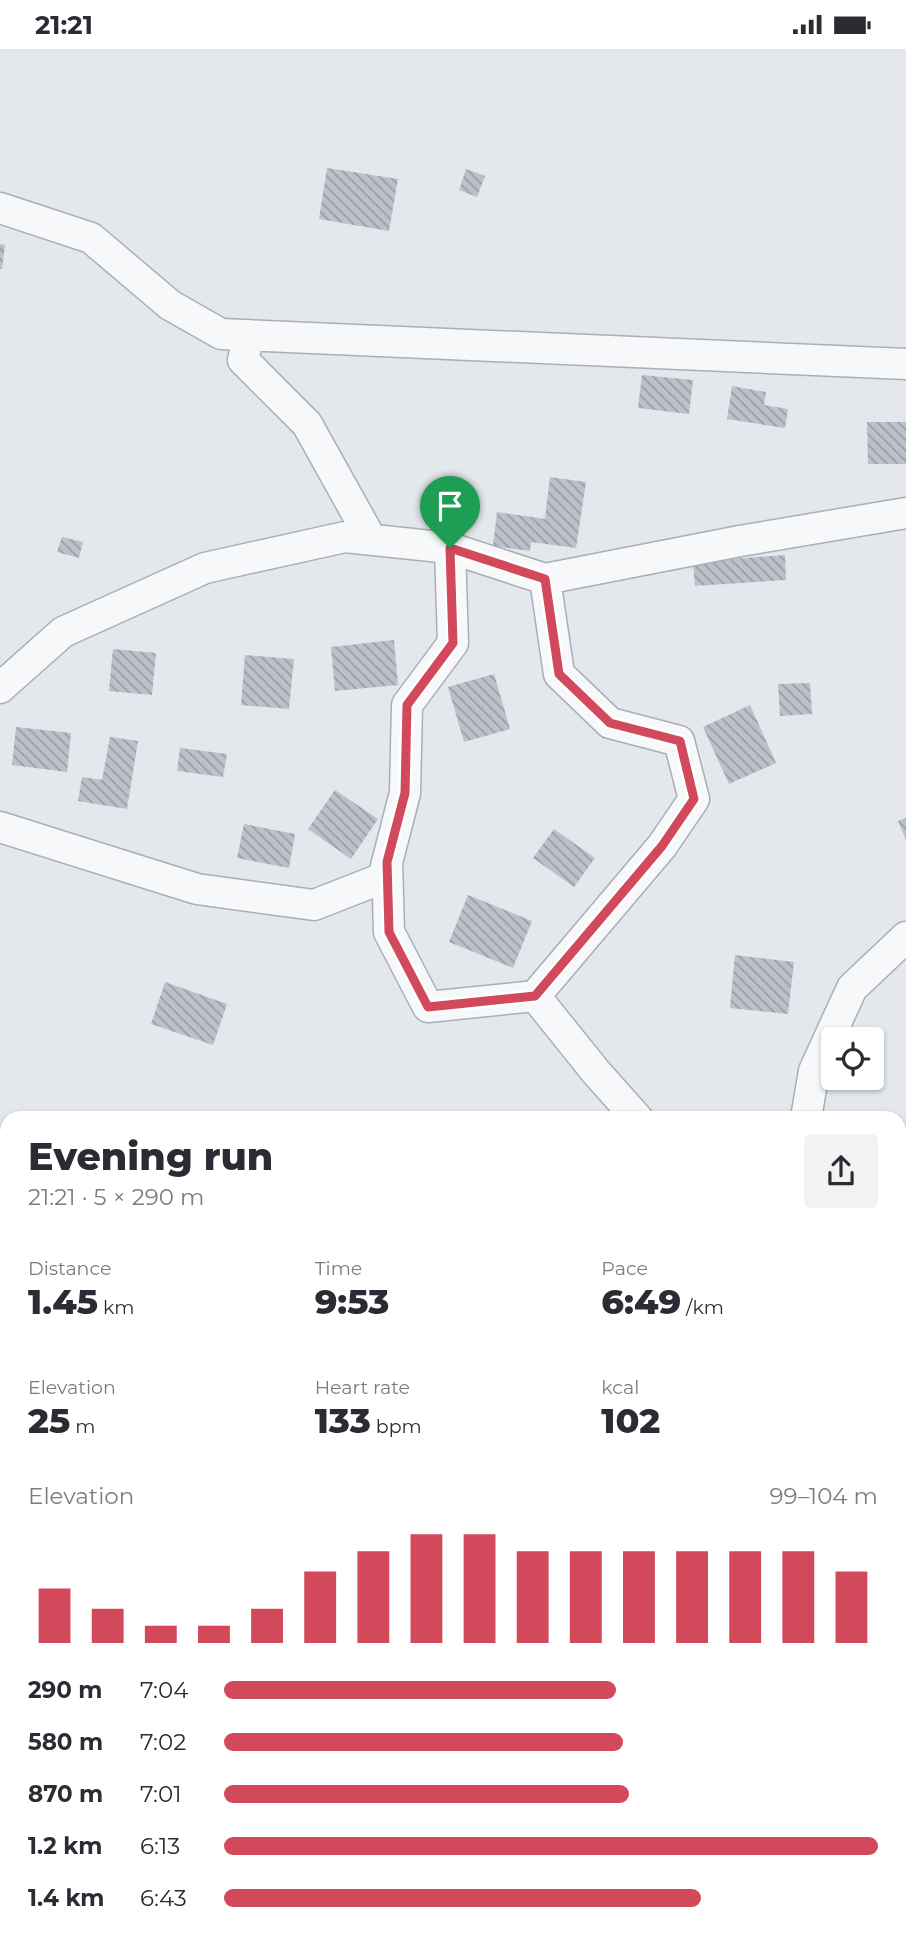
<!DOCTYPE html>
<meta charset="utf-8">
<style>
:root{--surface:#fff;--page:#f2f2f3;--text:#2b2b33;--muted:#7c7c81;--accent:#d1495b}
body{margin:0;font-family:Montserrat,sans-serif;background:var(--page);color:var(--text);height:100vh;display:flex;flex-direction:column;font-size:26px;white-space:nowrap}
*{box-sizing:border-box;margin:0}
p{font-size:23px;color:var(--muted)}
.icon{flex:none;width:38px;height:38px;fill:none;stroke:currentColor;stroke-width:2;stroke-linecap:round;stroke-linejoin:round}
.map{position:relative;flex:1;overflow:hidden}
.sheet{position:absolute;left:0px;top:1062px;width:906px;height:831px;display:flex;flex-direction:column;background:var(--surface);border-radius:21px 21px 0 0;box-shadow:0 2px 5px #0004}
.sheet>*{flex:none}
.tools{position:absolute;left:821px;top:978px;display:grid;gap:14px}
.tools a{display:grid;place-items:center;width:63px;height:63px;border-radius:7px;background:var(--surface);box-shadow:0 2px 5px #0004;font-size:35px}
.pin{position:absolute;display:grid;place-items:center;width:60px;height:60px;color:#fff;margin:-72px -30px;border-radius:50% 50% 50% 0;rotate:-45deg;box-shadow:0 0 7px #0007}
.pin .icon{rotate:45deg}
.round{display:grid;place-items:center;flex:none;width:74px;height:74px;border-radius:7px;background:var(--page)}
.summary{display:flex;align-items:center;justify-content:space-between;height:119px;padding:0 28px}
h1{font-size:38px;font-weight:800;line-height:52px}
.figures{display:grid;grid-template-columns:repeat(3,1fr);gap:10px;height:119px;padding:7px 28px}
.figures div{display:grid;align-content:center}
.figures b{font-size:35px;font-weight:800}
.figures small{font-size:19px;font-weight:400}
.figures p{font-size:19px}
.chart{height:196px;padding:14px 28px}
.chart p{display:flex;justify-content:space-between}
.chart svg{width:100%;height:126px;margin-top:7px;stroke:var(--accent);stroke-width:6}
ul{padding:0 28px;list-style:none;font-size:23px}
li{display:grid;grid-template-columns:112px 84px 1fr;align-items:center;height:52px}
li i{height:18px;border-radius:9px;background:var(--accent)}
.status{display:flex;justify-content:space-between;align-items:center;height:49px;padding:0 35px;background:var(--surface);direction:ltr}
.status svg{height:19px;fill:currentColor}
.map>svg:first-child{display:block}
</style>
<div class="status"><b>21:21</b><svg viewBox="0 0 49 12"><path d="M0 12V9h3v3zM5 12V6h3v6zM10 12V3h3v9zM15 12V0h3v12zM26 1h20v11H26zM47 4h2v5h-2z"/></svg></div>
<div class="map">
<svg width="906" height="1893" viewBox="0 0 906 1893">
<defs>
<pattern id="forest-firs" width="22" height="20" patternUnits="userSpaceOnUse" patternTransform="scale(1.75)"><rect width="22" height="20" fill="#c9d6c5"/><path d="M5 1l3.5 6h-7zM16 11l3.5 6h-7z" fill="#adb8ab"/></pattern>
<pattern id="building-back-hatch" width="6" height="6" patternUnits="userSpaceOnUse" patternTransform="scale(1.75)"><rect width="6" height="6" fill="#bbc0ca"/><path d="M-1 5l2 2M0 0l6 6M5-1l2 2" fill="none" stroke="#989da6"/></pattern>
</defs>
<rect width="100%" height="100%" fill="#e4e7ec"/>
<!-- forest -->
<path fill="url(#forest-firs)" d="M906 1758V1893H594L603 1886H900V1761Z"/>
<!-- building -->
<path fill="url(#building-back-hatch)" d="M327 119 398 130 389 182 319 170Z
M466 120 485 127 477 148 459 141Z
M0 195 5 196 2 220H0Z
M642 326 693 331 689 365 638 359Z
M732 337 766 343 764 356 788 360 785 379 727 370Z
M867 373H906V415H868Z
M550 428 586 433 576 499 531 493 530 502 493 497 497 463 545 470Z
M62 488 83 493 79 509 57 503Z
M785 506 786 531 695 537 693 513Z
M394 591 398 636 335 642 331 598Z
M113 600 156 604 152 646 109 642Z
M245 606 294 610 289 660 241 656Z
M494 625 510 680 464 693 448 638Z
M810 634 812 665 780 667 778 635Z
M750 656 776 714 729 735 703 678Z
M16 678 71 684 67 723 12 716Z
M110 688 138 692 127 760 78 752 82 728 102 731Z
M180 699 227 705 223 728 177 722Z
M335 741 378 770 351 810 308 780Z
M906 769V791L898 772Z
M244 775 295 785 289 819 237 809Z
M554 780 595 809 574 838 533 809Z
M468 846 532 872 513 919 449 893Z
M735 906 794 913 788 965 730 959Z
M165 933 227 955 213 996 151 975Z"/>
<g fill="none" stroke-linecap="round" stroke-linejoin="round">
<!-- street casing -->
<g stroke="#a9aeb7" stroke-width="33">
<path id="street" d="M0 159 91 189 170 256 221 285 906 315
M249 286 243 311 307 375 371 490
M0 639 63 583 205 519 345 488 450 499 545 530 740 492 906 464
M0 778 197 840 314 856 383 829 405 744 407 656 453 594 450 499
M387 813 389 883 428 958 535 947 662 797 694 750 679 692 610 674 559 625 545 530
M535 947 596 1023 637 1069
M806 1069 814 1022 852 939 906 888
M0 1470 7 1477
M900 1729 906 1731
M240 1886 254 1893
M473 1893 481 1886"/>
</g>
<!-- street -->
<use href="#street" stroke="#f7f8fa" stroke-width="30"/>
</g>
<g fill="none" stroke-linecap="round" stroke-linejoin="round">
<!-- route casing -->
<g stroke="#fff" stroke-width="14">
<path id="route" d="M450 499 545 530 559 625 610 674 680 692 694 750 662 797 535 947 428 958 389 883 387 813 405 744 407 656 453 594Z"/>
</g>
<!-- route -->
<use href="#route" stroke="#d1495b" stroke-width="9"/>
</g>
</svg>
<div class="tools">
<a><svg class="icon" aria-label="locate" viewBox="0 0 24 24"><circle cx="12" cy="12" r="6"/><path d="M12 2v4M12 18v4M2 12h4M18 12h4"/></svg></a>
</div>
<div class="pin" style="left:450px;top:499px;background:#1e9e55"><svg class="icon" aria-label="arrive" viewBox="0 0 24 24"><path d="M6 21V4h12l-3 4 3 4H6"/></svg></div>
<section class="sheet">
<div class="summary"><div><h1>Evening run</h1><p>21:21 · 5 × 290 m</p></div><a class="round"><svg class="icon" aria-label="share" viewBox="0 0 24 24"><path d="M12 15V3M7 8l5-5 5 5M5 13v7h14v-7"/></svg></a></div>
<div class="figures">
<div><p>Distance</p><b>1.45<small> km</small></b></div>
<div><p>Time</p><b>9:53</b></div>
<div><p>Pace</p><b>6:49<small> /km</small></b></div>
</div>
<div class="figures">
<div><p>Elevation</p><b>25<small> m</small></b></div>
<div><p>Heart rate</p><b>133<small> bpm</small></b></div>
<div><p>kcal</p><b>102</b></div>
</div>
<div class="chart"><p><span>Elevation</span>99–104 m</p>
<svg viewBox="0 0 160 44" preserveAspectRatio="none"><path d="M5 44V25M15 44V32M25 44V38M35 44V38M45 44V32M55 44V19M65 44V12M75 44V6M85 44V6M95 44V12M105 44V12M115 44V12M125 44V12M135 44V12M145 44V12M155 44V19"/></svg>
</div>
<ul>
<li><b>290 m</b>7:04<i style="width:60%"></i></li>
<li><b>580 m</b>7:02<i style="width:61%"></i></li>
<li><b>870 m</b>7:01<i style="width:62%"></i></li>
<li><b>1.2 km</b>6:13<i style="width:100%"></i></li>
<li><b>1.4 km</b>6:43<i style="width:73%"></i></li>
</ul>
</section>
</div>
